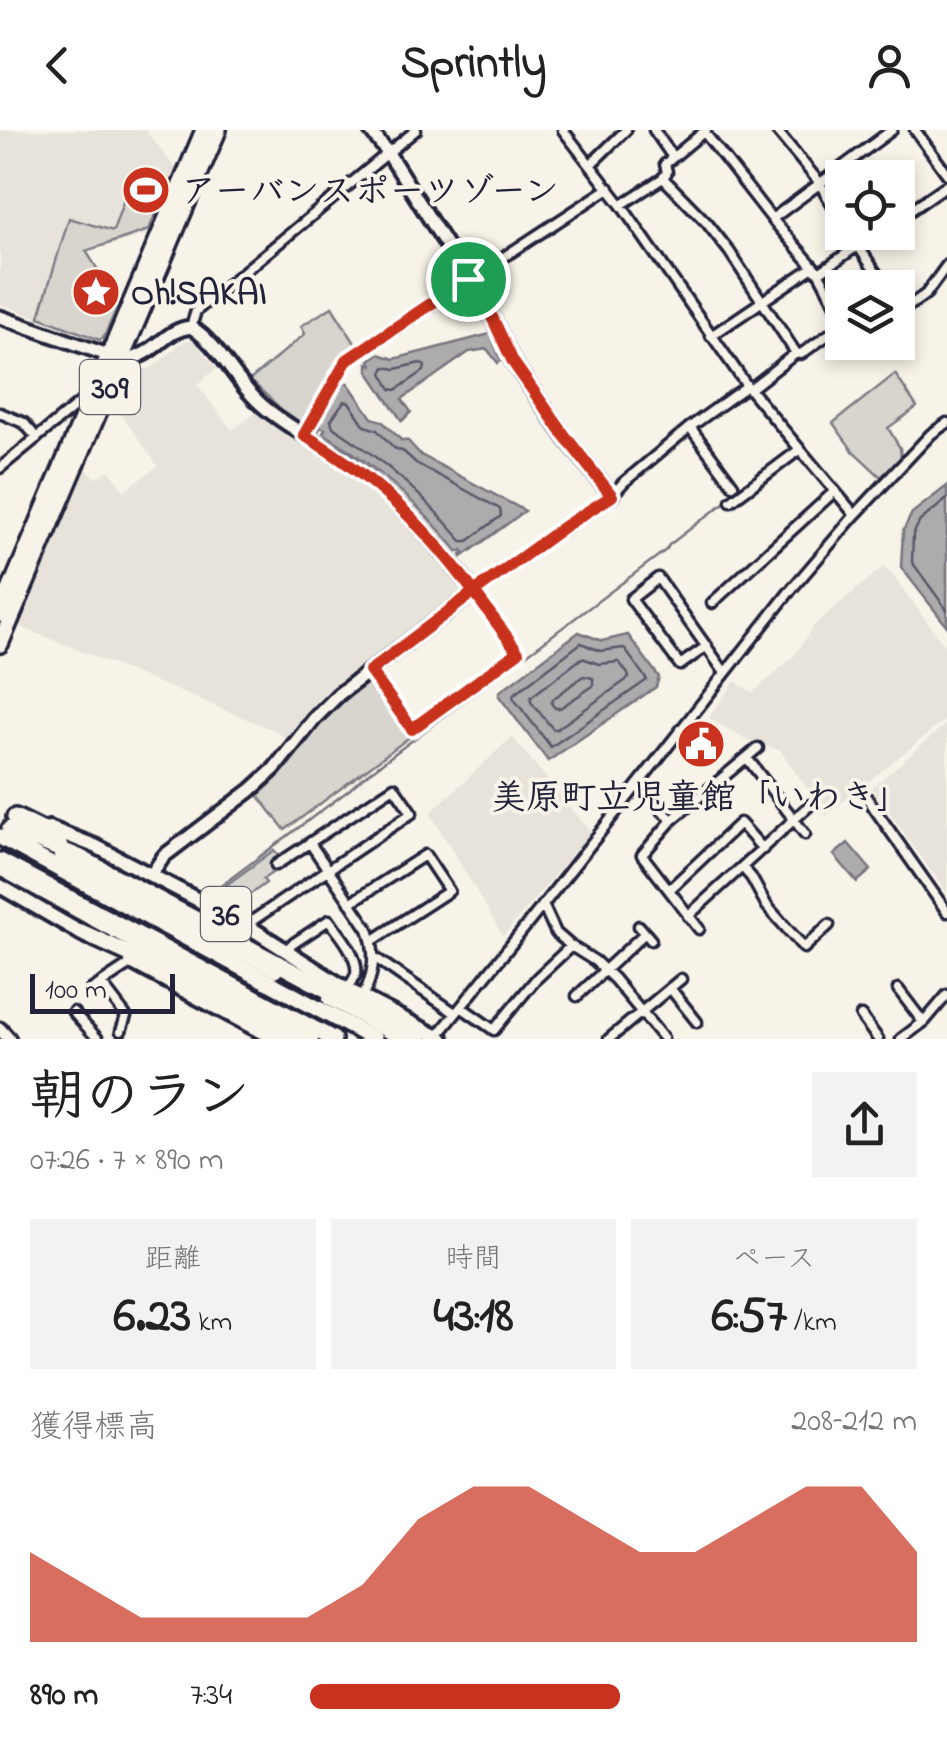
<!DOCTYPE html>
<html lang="ja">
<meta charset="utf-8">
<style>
:root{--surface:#fff;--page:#f2f2f2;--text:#222;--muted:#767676;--accent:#c8321e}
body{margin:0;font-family:"Indie Flower","Klee One",sans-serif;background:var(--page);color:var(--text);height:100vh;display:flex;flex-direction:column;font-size:38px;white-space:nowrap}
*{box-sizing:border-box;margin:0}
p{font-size:32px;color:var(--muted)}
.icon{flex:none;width:55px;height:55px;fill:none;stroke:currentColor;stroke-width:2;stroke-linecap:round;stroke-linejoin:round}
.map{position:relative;height:909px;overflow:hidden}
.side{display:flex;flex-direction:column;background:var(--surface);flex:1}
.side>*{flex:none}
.tools{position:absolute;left:825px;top:30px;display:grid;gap:20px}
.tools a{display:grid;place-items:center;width:90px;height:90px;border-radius:0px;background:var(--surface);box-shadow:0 5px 15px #0003;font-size:50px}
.scale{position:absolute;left:30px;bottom:25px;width:145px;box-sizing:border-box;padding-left:10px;border:5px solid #22223b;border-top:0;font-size:28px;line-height:35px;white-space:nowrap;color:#22223b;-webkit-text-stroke:8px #f7f3e8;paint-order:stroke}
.pin{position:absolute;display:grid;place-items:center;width:85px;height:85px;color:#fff;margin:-42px;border:5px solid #fff;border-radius:50%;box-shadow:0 2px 10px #0007}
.round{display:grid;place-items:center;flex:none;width:105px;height:105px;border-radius:0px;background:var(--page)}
.headline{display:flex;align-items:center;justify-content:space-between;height:170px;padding:0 30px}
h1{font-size:55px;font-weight:700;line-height:75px}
.stats{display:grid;grid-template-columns:repeat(3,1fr);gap:15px;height:170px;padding:10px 30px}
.stats div{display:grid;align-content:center;border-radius:0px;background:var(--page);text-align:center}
.stats b{font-size:50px;font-weight:700}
.stats small{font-size:28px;font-weight:400}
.stats p{font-size:28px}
.chart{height:280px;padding:20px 30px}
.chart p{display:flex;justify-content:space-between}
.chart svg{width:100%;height:180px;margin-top:10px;fill:var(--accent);opacity:.7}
ul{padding:0 30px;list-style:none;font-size:32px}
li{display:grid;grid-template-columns:160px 120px 1fr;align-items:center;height:75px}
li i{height:25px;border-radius:12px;background:var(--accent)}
header{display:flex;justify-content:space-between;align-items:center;height:130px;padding:0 30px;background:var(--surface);font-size:45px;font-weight:700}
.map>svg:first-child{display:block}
</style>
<header><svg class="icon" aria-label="back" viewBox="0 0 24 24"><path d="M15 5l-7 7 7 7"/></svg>Sprintly<svg class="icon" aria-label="person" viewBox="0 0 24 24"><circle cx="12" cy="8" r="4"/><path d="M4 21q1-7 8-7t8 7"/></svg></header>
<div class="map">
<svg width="947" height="909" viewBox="0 0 947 909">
<rect width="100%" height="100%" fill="#f7f3e8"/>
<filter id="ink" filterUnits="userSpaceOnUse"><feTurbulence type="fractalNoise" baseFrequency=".01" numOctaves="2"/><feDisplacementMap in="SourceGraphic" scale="20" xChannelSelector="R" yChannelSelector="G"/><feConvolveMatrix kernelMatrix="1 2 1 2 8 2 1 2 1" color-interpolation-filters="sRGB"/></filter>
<g filter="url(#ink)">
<!-- built -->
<path fill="#e7e3db" d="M0 0H145L177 40 151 103 88 122 120 173 104 208 101 211 0 174Z
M193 210 217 239 197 254 232 300 256 283 269 294 335 336 373 365 408 396 458 456V464L320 568 286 609 274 600 19 496 86 339 96 348 109 340 124 361 158 336 113 273 125 249 140 240 149 239 157 234 184 211Z
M883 437 892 444 947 519V588L826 686 780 620 744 609 709 588 735 551 753 563 794 526 815 494Z
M947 593V763L872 658Z
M512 607 591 702 503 806 430 683Z"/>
<!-- green -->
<path fill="#d8d5cf" stroke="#7d7c85" stroke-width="2.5" d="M132 46 168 53 149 100 86 121 119 173 104 207 100 210 39 187 69 88 113 101Z
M332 177 358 218 342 229 307 293H301L281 279 250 250 305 204 301 196Z
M895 244 917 277 888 298 900 318 901 328 881 347 853 321 833 293Z
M368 553 373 554 411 606 285 700 258 665C284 644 300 620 321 594 334 578 351 565 368 553Z
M274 720 279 727 274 732 278 739 263 749 266 753 231 778 211 766Z"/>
<!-- water -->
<path fill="#aeabad" stroke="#76747f" stroke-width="2.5" d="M490 204 501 231 498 233 487 219 469 222 402 269 411 282 402 291 368 241V233L372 235 370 230 379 224 394 229Z
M341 253H348L372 288 382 291 401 310 408 311 421 325 525 381 462 427 461 425 464 422 462 420 458 422C419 374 376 335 323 303L325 299 321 297 319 300 317 298 316 295Z
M947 356V496L901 437 903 401 912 383Z
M579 502 602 511 628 505 659 547 656 557 548 631 499 566V562Z
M848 713 871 740 857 752 834 725Z"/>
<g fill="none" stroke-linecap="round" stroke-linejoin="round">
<!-- shore -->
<path stroke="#5a5969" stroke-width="2.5" d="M420 233 425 236 424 241 396 260 391 259 382 243 385 237 396 239Z
M344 271 349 272 365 296 377 300 394 318 404 322 416 333 500 379 501 386 468 411H462C423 365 384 330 333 297L331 290Z
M947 369 920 391 913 404 912 432 947 480
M581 513 600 521 624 518 647 550 551 617 514 569 513 565Z
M582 528 599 534 619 532 628 544 629 548 557 599H553L531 572V567Z
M583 546 593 548V556L560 578H555L551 573 553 569Z"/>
<!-- stream -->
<path stroke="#76747f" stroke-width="2.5" d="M246 787 207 766 349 660 362 648 666 420 669 415 728 370"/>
<!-- street casing -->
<g stroke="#22223b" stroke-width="15">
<path id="street" d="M563 0 621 75 747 256 855 385
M654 0 672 26
M776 0 819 52 842 92
M915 0 947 44
M704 2 772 89 819 143 842 187
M591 34 626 0
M663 48 707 93 729 121 796 223
M621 75 663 48 667 42 665 34 706 0
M772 89 892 0
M898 89 947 55
M849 102 886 158
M819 143 877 102
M898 174 902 181 926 164 947 135
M191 197 196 181 416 0
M711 206 813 137
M750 259 796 223 801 224 842 195
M0 283 24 293 37 308
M690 297 733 355
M304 305 347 230 609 58
M0 338 89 265
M731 371 799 320
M712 473 835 361
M707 516 680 535 631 469 658 448 725 543
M370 541 413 599 518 522 474 462 565 397 608 370 623 353 690 297 747 256
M747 628 805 704
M637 656 672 690
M862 661 947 782
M310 713 368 799C377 824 374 845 362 868
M742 737 751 747 767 776 804 818 829 795
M669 760 740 693 763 719
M350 773 425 725 449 761 372 811
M543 775 556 803 571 816 595 831 614 849 663 908
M688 786 810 675
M246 795 412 683 394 657 276 735
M639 796 651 810
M699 799 642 725 672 690 758 618
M288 820 291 815 329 790C339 803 359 826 356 844 356 845 348 859 348 860
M374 827 455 883
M101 853 126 886 121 901
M670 858 697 892
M898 859 923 892
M91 860 132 833
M577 866 645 803
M461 877 494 900 537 848 571 816
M73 882 98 909
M861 886 878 909
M436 908 543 775 790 461 855 385 931 304 947 293
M609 909 681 849
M901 909 925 891 947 865"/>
</g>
<!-- secondary casing -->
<g stroke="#22223b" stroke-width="19">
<path id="secondary" d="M370 0 388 23 493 189 513 232 565 307 612 366
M0 187 122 230C157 227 162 200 191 197 221 216 235 253 263 276 288 298 319 312 346 331 397 368 437 412 474 462L339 564 314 589 274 639 251 660 164 726 151 745
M0 899 9 909"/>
</g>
<!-- primary casing -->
<g stroke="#22223b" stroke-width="20">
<path id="primary" d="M49 698 95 716 246 795 348 860 442 909
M60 726 276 841
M0 739 312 909
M0 756 88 807
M131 832 275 909
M329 869 401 909"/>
</g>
<!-- highway casing -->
<g stroke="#22223b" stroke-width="22">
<path id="highway" d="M0 484 204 0
M0 514 218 0
M15 687 60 709
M10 699 81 728 419 909
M0 707 374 909
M0 731 333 909
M81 802 165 840 295 909"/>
</g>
<!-- street -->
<use href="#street" stroke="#f7f3e8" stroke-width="8"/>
<!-- secondary -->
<use href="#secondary" stroke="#f7f3e8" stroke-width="11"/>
<!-- primary -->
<use href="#primary" stroke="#f7f3e8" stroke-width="12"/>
<!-- highway -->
<use href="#highway" stroke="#f7f3e8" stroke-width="15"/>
</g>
</g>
<g fill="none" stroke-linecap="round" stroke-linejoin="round" filter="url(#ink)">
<!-- route casing -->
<g stroke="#fff" stroke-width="20">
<path id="route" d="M468 149 347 230 304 305C377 349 423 394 474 462L370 541 412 599 518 522 474 462 565 396 612 366 565 306 513 232 493 189 468 149"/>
</g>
<!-- route -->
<use href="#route" stroke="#c8321e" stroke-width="12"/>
</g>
<!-- icons -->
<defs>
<g id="stadium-disc" transform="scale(2.5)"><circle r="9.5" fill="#c8321e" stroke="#f7f3e8"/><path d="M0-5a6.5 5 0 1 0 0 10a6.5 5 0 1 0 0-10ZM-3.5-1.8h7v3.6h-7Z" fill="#fff"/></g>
<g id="sight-disc" transform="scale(2.5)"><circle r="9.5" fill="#c8321e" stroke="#f7f3e8"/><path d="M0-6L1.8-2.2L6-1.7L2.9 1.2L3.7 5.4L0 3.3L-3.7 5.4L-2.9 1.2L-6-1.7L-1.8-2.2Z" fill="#fff"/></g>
<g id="civic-disc" transform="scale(2.5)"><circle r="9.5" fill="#c8321e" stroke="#f7f3e8"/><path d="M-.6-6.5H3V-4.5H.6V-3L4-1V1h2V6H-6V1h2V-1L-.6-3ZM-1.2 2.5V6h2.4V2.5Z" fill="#fff"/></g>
</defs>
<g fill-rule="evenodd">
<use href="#stadium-disc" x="146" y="60"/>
<use href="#sight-disc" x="96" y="162"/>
<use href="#civic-disc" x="701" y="614"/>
</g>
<g text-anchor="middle" stroke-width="8" stroke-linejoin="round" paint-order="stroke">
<!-- shield labels -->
<g fill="#f7f3e8" stroke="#62616f" stroke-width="2.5">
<rect x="80" y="230" width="60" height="54" rx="8"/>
<rect x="201" y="757" width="50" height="54" rx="8"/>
</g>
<g font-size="32" font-weight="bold" fill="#22223b">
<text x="110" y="268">309</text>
<text x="226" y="795">36</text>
</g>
<!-- poi labels -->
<g font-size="35" font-weight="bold" fill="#22223b" stroke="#f7f3e8" text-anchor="start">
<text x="181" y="72">アーバンスポーツゾーン</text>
<text x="131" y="174">Oh!SAKAI</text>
<text x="701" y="678" text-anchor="middle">美原町立児童館「いわき」</text>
</g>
</g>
</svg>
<div class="tools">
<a><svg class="icon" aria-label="locate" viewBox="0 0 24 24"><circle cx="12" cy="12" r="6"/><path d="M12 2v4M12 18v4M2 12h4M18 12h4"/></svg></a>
<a><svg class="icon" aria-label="layers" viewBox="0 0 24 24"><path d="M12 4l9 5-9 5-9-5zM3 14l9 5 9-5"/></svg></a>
</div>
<div class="scale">100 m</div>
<div class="pin" style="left:468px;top:149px;background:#1e9e55"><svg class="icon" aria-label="arrive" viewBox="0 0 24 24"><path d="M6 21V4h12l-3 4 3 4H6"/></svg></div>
</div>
<section class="side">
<div class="headline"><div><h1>朝のラン</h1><p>07:26 · 7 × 890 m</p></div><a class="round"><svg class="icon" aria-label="share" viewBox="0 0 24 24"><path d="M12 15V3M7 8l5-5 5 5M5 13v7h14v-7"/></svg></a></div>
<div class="stats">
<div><p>距離</p><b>6.23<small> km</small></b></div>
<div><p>時間</p><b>43:18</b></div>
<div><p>ペース</p><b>6:57<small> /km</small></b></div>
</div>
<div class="chart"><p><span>獲得標高</span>208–212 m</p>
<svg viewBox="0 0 160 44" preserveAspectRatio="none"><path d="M0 44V22L10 30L20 38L30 38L40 38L50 38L60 30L70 14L80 6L90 6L100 14L110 22L120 22L130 14L140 6L150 6L160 22V44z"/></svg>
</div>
<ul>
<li><b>890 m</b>7:34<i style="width:51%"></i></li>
</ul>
</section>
